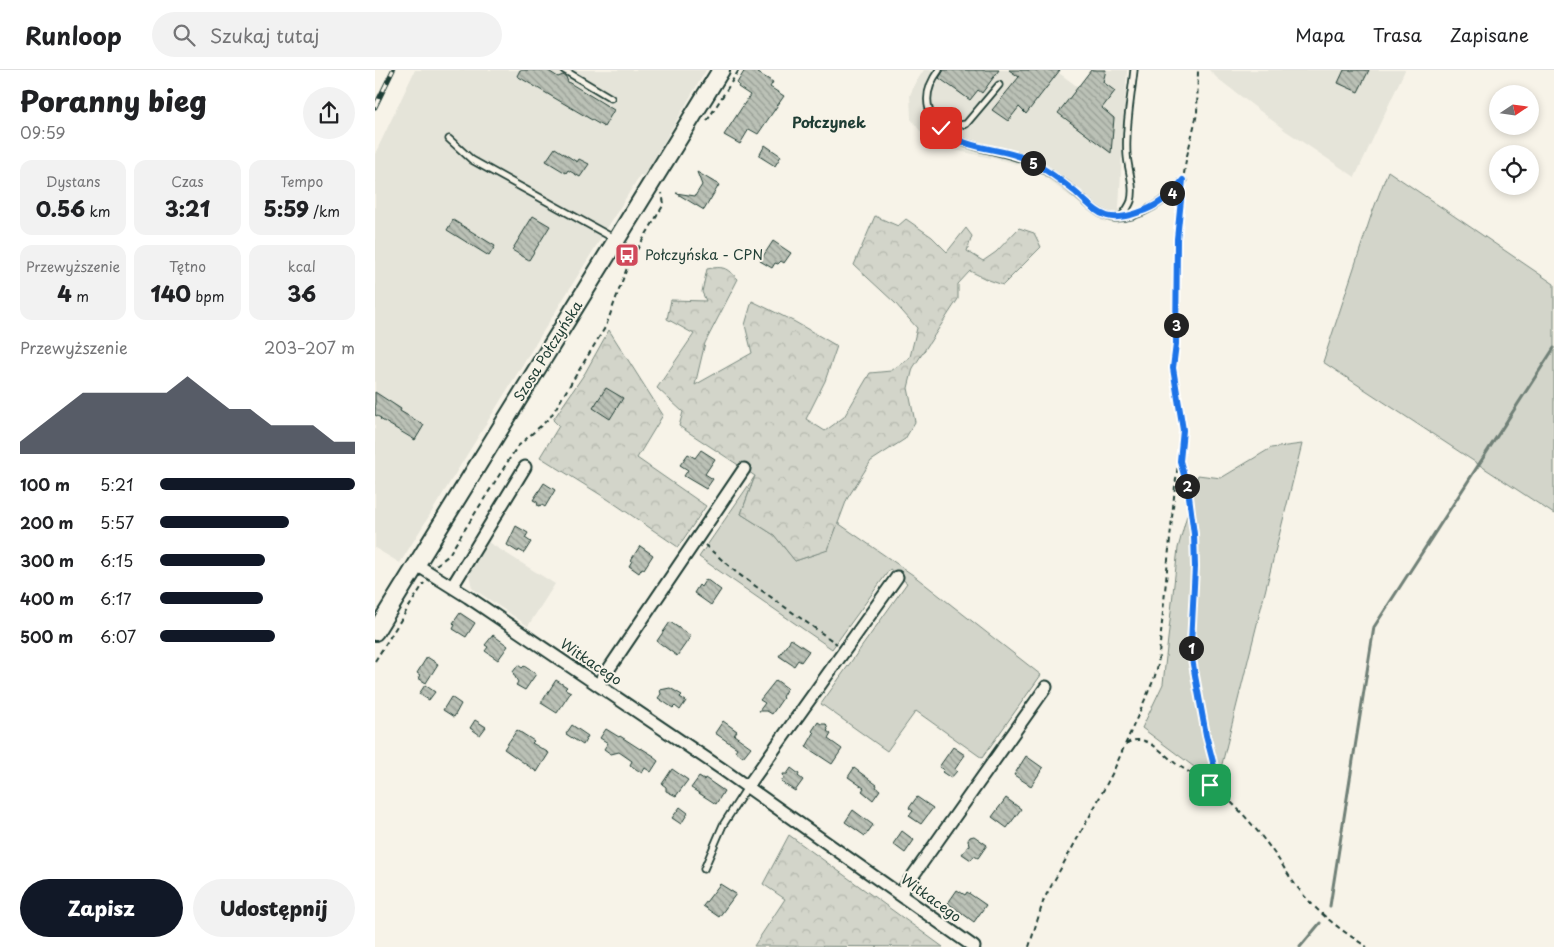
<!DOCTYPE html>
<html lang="pl">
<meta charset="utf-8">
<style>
:root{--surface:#fff;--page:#f2f2f2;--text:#202124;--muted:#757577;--line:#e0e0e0;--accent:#111827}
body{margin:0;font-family:"Playpen Sans",sans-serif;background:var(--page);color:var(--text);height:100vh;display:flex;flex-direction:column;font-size:19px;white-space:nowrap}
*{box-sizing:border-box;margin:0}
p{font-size:16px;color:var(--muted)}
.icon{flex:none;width:28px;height:28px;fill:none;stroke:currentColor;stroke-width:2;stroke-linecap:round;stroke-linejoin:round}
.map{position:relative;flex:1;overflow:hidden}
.sheet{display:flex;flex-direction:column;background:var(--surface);width:375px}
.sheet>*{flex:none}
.needle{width:32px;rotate:77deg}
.buttons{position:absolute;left:1114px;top:15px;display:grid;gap:10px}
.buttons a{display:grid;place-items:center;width:50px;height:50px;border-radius:50%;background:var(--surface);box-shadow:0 2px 8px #0003;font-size:25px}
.pin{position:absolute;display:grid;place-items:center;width:42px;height:42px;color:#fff;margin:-21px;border-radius:10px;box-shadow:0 2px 8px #0006}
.km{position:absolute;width:25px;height:25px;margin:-12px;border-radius:50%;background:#222;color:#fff;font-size:14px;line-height:25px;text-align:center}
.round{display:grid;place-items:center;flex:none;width:52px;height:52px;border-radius:26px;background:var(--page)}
.head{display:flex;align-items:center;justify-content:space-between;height:85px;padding:0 20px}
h1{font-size:28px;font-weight:800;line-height:38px}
.metrics{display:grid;grid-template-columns:repeat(3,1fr);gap:8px;height:85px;padding:5px 20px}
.metrics div{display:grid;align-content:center;border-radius:12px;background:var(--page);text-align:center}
.metrics b{font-size:21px;font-weight:800}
.metrics small{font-size:14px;font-weight:400}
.metrics p{font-size:14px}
.chart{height:140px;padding:10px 20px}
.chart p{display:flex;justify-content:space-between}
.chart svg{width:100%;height:90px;margin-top:5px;fill:var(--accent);opacity:.7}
.action{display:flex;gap:10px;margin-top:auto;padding:10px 20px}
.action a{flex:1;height:58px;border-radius:30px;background:var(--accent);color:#fff;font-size:20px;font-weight:800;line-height:58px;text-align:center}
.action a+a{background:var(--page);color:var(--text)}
ul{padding:0 20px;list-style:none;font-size:16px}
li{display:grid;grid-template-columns:80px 60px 1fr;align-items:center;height:38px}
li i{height:12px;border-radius:6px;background:var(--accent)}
header{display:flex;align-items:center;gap:30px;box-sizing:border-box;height:70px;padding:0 25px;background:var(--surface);border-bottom:1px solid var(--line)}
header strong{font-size:24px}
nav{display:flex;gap:28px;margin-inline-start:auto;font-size:18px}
.search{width:350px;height:45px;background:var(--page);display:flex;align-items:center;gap:12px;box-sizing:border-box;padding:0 18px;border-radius:28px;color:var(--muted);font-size:19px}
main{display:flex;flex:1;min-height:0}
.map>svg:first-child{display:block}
</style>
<header>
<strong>Runloop</strong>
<div class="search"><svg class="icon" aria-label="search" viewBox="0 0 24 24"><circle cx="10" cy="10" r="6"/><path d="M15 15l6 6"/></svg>Szukaj tutaj</div>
<nav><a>Mapa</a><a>Trasa</a><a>Zapisane</a></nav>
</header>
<main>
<section class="sheet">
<div class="head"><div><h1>Poranny bieg</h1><p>09:59</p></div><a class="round"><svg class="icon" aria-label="share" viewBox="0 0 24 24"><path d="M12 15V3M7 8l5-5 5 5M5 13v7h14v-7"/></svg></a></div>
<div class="metrics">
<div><p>Dystans</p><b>0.56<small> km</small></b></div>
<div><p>Czas</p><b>3:21</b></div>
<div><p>Tempo</p><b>5:59<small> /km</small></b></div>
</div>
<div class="metrics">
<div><p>Przewyższenie</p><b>4<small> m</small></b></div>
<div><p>Tętno</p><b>140<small> bpm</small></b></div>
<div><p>kcal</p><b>36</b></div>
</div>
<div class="chart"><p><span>Przewyższenie</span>203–207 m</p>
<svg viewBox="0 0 160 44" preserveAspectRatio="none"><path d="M0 44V38L10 30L20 22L30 14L40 14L50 14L60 14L70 14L80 6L90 14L100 22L110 22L120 30L130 30L140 30L150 38L160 38V44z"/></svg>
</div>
<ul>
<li><b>100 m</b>5:21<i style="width:100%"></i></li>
<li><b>200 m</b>5:57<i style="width:66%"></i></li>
<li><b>300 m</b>6:15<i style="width:54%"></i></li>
<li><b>400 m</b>6:17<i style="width:53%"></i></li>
<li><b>500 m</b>6:07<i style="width:59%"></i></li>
</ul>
<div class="action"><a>Zapisz</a><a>Udostępnij</a></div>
</section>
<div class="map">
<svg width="1179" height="877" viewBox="0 0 1179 877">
<defs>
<pattern id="forest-crowns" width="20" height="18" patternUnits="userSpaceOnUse" patternTransform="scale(1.25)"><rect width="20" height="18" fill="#d3d5ca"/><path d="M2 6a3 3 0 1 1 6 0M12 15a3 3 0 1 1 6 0" fill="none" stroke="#b5b8ae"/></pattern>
<pattern id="building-back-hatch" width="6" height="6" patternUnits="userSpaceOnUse" patternTransform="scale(1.25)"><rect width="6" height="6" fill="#bbc1b6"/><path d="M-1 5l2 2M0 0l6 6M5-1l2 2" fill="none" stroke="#979e95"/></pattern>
</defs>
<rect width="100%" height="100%" fill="#f7f3e8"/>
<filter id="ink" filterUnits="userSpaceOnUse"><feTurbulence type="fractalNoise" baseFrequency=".02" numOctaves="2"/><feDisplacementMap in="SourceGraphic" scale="10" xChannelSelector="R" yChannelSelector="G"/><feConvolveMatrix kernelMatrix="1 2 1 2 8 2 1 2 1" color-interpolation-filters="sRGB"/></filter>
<g filter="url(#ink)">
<!-- built -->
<path fill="#e5e4d9" d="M40 0H331L269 106 265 105 25 493 0 478V84Z
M549 0H680L703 17 716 0H752L743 154 727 151 662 101 635 92 556 75 536 49 535 25 541 12Z
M834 0H1030L980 107 911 61 842 8Z
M113 472 180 514 153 556 97 518 94 504Z"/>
<!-- grass -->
<path fill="#d3d5ca" stroke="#79897f" d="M1013 101 1179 214V444L948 292 997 143Z
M927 374 842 714 767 658 788 614 803 478 823 405 846 408 896 378Z
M380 406 366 444 399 465 420 491 452 480 463 453 538 505 666 605 607 688 541 641 512 681 446 634 532 513 515 499 457 579 324 487Z"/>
<!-- forest -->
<path fill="url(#forest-crowns)" stroke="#79897f" d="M500 146 523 156 531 149 557 167 572 182 591 158 597 166 592 181 608 191 621 182 644 158 659 163 666 177 628 215 611 209 595 201 583 214V229L538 298 533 318 540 352 530 369 496 391 472 429 453 480 420 491 399 465 366 444 380 406 304 356 308 342 282 318 319 264 292 249 296 230 331 231 327 222 332 199C349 196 350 197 363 209L330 273 320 315 377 283 370 255 377 231 420 252 462 276 450 311 431 349 450 361 469 347 495 303 516 301 535 287 542 258 520 233 479 195Z
M234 260 288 345 262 388 331 436 303 477 234 430 165 387 184 356 178 350 210 303Z
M414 765 568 877 379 876 410 829 388 814Z"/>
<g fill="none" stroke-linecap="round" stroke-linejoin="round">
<!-- stream -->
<path stroke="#6f8077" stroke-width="3" d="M955 836 999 557 1179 278
M925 877 945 853"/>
</g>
<!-- building -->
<path fill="url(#building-back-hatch)" stroke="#1f3d34" d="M145 0H172L183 7 188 5 191 7 193 12 239 40 229 57 142 6Z
M370 0H385L383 3 398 12 395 17 409 26 383 64 374 59 365 74 349 65 375 25 363 17 364 15 362 13Z
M569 0H624L607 23 603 20 595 30 564 8Z
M634 0H685L651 44 644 37 633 51 617 40 644 7Z
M716 0H731L728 12 740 21 727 38 739 48 736 83 683 43Z
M969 0H994L983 22 963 13Z
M390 75 406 86 400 96 384 86Z
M180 78 202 92 204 89 214 94 205 107 193 100 191 103 171 91Z
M322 102 344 115 329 140 301 123 320 126 327 115Z
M158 146 175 156 154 190 137 180Z
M78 150 120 176 114 186 72 160Z
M398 171 416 183 409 193 406 191 403 194 400 193 397 198 385 191Z
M231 318 248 328 235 349 218 338Z
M0 322 26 339 25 341 49 355 40 370 5 349 6 348 0 345Z
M326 380 340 389 330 404 338 409 331 419 309 406 313 400 305 395 313 384 320 388Z
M169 413 180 420 170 437 167 435 163 436 162 432 158 430Z
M141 456 153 463 150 468 156 472 149 483 144 480 143 482 132 475Z
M265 476 278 485 269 499 267 498 264 503 254 496 257 491 256 490Z
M331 509 346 520 336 535 319 523 324 515 326 517Z
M85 543 100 553 91 567 78 559 80 555 78 553Z
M295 552 316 566 302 586 282 571Z
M118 565 133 576 123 590 110 581 113 577 110 575Z
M416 569 434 581 426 592 423 590 419 596 404 586Z
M52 587 63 594 51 613 43 608 45 605 42 603Z
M143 595 147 598 149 596 161 604 150 620 141 615 143 612 139 605 138 602Z
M181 610 192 617 190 619 196 622 182 643 166 633Z
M401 610 412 618 407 627 408 628 397 644 392 641H384L390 633 385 630Z
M50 615 60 622 54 630 44 624Z
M295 618 307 625 305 627 311 631 305 640 300 636 298 638 283 628 286 624 285 620Z
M76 627 86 634 79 647 68 640Z
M100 650 111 657 105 665 95 658Z
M348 651 362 661 359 665 376 677 368 687 360 681 362 678 340 663Z
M443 652 446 654H451L453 660 452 661 456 664 453 669 467 679 457 694 431 677 439 663 437 661Z
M197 655 213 666 208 675 191 664Z
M231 659 244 667 245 666 265 679 266 678 279 686 278 687 283 691 276 702 270 698 267 703 255 695 257 691 244 682 236 684 229 679 233 673 225 668Z
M142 660 159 671 157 673 174 683 162 702 129 679Z
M578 677 590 685 580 699 582 701 576 708 567 702 569 700 564 697Z
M651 686 668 698 656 716 639 705Z
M416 698 424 704 423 706 428 710 420 721 406 712 409 708 408 704H412Z
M479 698 502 715 501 717 505 720 498 730 487 721 489 718 473 707Z
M297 699 313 710 301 726 291 721V717L287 714Z
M324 707 329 710 330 708 349 721 341 734 316 718Z
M542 727 558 738 546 754 534 746 538 741 534 738Z
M631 728 646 739 632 758 617 747Z
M305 737 313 743 306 754 297 748Z
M478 740 498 755 490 766 470 752Z
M527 761 539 770 530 783 518 774Z
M599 766 612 775 603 788 599 786 596 790 587 784 594 775 593 770 595 767Z
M345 814 361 824 344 847 328 836Z
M582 820 590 825 592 822 611 835 599 852 573 833Z"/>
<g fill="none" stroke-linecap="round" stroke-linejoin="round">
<!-- service casing -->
<g stroke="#1f3d34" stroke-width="9">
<path id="service" d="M189 0 236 28
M564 0C555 12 550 25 554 39 567 83 629 76 661 95 671 101 681 107 690 114 704 124 722 147 740 148 767 148 792 130 808 111
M566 58 591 54 624 15
M74 69 97 90 240 169
M746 147C750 142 754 137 756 131 760 116 753 100 752 85 750 57 756 28 759 0
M329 799 348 755 373 716"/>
</g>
<!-- minor casing -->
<g stroke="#1f3d34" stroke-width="15">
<path id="minor" d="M42 495 93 527 347 699 599 877
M77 517 150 397
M223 615 369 399
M373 716 522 507
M525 824 671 617"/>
</g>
<!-- secondary casing -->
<g stroke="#1f3d34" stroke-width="20">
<path id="secondary" d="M0 562 346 0"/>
</g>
<!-- path -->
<path stroke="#1f3d34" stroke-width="2" stroke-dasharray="5 4" stroke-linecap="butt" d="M332 51 364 0
M809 104 811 90 822 44 823 0
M806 393 813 419 819 464 820 497 816 573 817 589 831 665 846 723
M330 475 362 503 462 574
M61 495 73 486 142 377 169 353 176 346 231 256 253 195 289 134 287 123
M0 591 49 513
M751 674C769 661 786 682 800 693 815 704 833 711 847 724 869 743 888 767 904 790 910 799 916 810 923 818 941 842 967 861 992 877
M654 877 669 829 717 742 738 702 779 609 783 595 800 416 808 360 801 321 798 298 801 274 802 169 807 124"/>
<!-- service -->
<use href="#service" stroke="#f7f3e8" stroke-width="5.5"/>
<!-- minor -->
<use href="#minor" stroke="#f7f3e8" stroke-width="11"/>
<!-- secondary -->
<use href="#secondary" stroke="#f7f3e8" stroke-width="16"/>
<!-- rail casing -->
<g stroke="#1f3d34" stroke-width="5">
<path id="rail" d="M0 37 18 0"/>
</g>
<!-- rail -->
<use href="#rail" stroke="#f7f3e8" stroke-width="3" stroke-dasharray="9" stroke-linecap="butt"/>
</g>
</g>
<g fill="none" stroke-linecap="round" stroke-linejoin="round" filter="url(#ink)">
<!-- route casing -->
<g stroke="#fff" stroke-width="10">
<path id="route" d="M566 58C571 62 576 67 581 69 603 80 629 79 651 89 668 97 684 109 699 121 709 129 719 142 732 146 742 149 753 146 762 143 782 137 795 126 808 110L802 169 801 274 798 298 808 360 805 391 813 419 819 464 820 497 816 573 817 589 831 665 846 723 835 715"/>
</g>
<!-- route -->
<use href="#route" stroke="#1a73e8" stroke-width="6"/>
</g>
<!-- icons -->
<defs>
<g id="bus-square" transform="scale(1.25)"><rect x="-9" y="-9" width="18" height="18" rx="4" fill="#d1495b" stroke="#f7f3e8"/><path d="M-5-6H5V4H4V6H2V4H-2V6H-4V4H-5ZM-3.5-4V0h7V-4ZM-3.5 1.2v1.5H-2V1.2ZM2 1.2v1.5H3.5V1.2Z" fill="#fff"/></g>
</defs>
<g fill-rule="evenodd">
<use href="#bus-square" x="252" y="185"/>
</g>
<g text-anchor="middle" stroke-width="4" stroke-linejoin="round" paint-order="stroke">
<!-- poi labels -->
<g font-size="14" fill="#1f3d34" stroke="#f7f3e8" text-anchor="start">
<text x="270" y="190">Połczyńska - CPN</text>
</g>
<!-- street labels -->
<g font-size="14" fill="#1f3d34" stroke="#f7f3e8">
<text transform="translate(173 281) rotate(-58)" y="5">Szosa Połczyńska</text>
<text transform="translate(216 592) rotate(34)" y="5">Witkacego</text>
<text transform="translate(556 828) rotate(36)" y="5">Witkacego</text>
</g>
<!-- neighbourhood labels -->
<g font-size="15" font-weight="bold" fill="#1f3d34" stroke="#f7f3e8">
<text x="454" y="58">Połczynek</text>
</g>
</g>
</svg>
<div class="buttons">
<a><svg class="needle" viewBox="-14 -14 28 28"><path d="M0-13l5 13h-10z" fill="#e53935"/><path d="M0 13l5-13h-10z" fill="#757577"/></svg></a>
<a><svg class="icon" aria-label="locate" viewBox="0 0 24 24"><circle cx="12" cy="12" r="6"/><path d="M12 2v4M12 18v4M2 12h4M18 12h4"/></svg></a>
</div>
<div class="pin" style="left:835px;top:715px;background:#1e9e55"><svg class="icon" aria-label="arrive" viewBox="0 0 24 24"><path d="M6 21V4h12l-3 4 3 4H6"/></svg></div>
<div class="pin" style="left:566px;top:58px;background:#d93025"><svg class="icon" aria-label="check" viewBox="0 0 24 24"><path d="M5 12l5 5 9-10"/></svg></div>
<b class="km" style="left:816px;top:578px">1</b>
<b class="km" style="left:812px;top:416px">2</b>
<b class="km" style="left:801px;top:255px">3</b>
<b class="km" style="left:797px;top:123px">4</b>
<b class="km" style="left:658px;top:93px">5</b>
</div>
</main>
